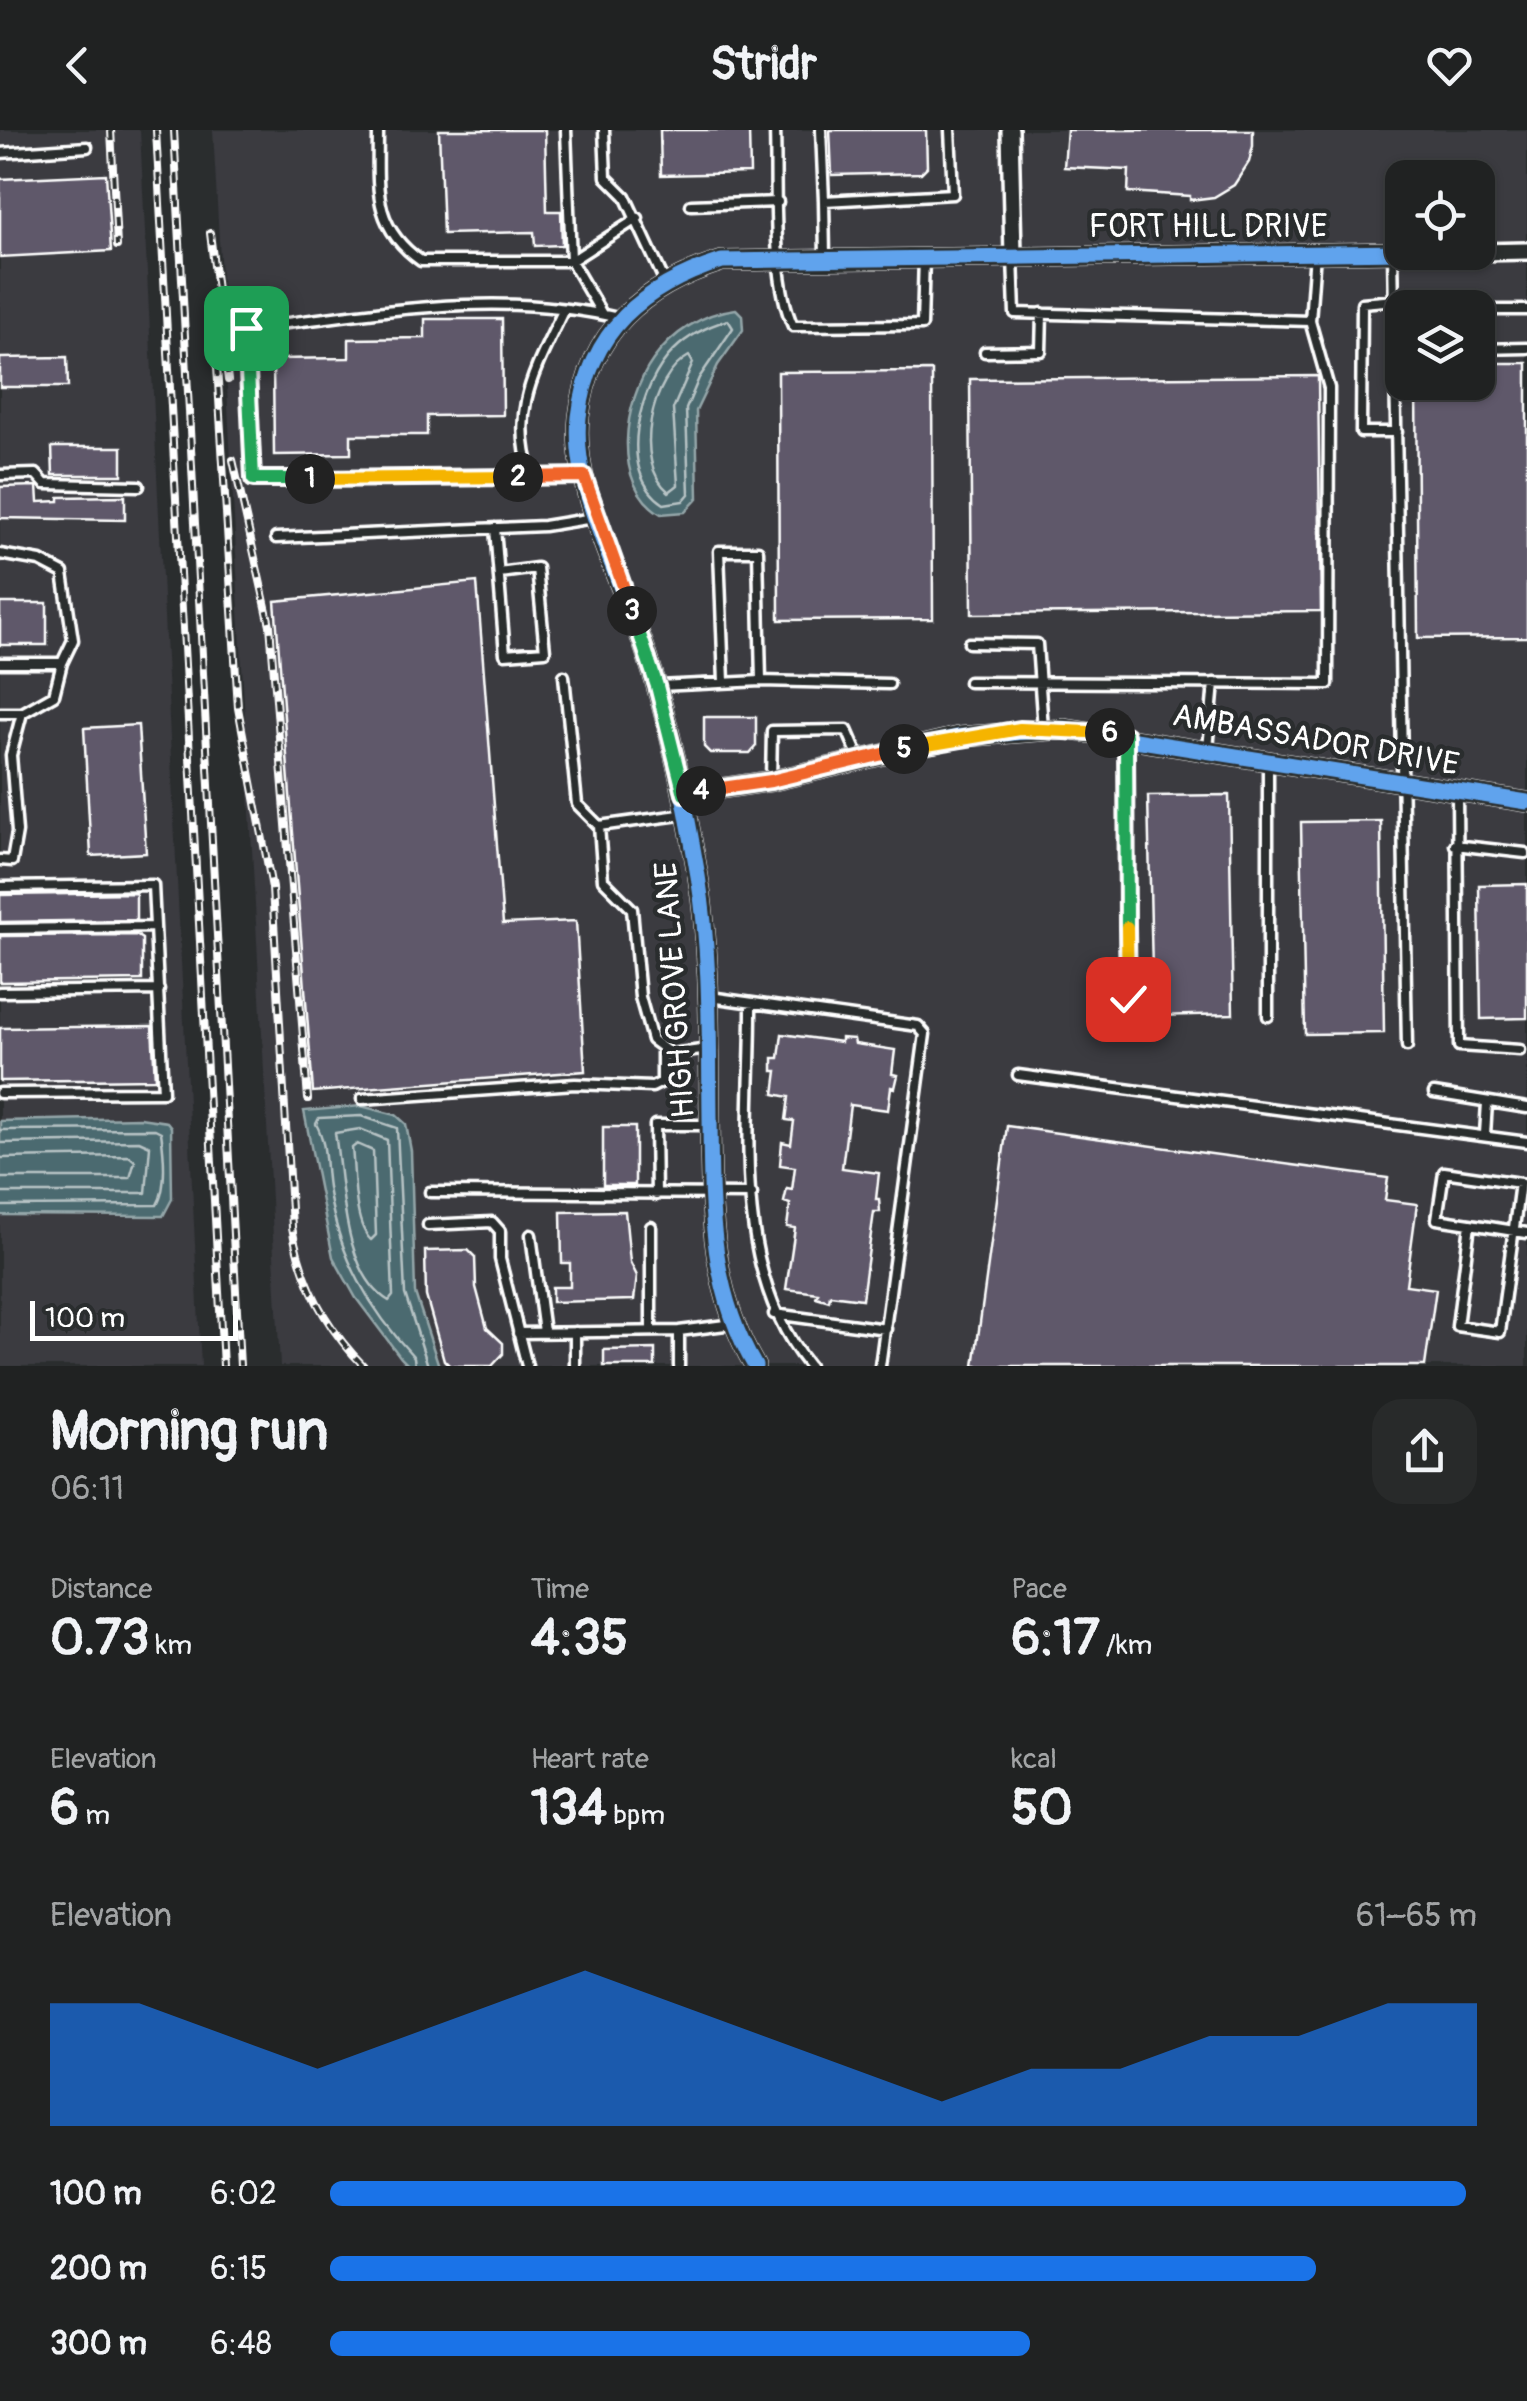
<!DOCTYPE html>
<meta charset="utf-8">
<style>
:root{--surface:#202222;--page:#282a2a;--text:#f1f3f6;--muted:#a2a4a5;--line:#3d3f40;--accent:#1a73e8}
body{margin:0;font-family:Pangolin,sans-serif;background:var(--page);color:var(--text);height:100vh;display:flex;flex-direction:column;font-size:38px;white-space:nowrap}
*{box-sizing:border-box;margin:0}
p{font-size:32px;color:var(--muted)}
.icon{flex:none;width:55px;height:55px;fill:none;stroke:currentColor;stroke-width:2;stroke-linecap:round;stroke-linejoin:round}
.map{position:relative;height:1236px;overflow:hidden}
.side{display:flex;flex-direction:column;background:var(--surface);flex:1}
.side>*{flex:none}
.controls{position:absolute;left:1385px;top:30px;display:grid;gap:20px}
.controls a{display:grid;place-items:center;width:110px;height:110px;border-radius:20px;background:var(--surface);box-shadow:0 2px 8px #0004,0 0 0 2px var(--line);font-size:50px}
.scale{position:absolute;left:30px;bottom:25px;width:208px;box-sizing:border-box;padding-left:10px;border:5px solid #fff;border-top:0;font-size:28px;line-height:35px;white-space:nowrap;color:#fff;-webkit-text-stroke:8px #2a2d2e;paint-order:stroke}
.pin{position:absolute;display:grid;place-items:center;width:85px;height:85px;color:#fff;margin:-42px;border-radius:20px;box-shadow:0 5px 15px #0006}
.km{position:absolute;width:50px;height:50px;margin:-25px;border-radius:50%;background:#222;color:#fff;font-size:28px;line-height:50px;text-align:center}
.round{display:grid;place-items:center;flex:none;width:105px;height:105px;border-radius:30px;background:var(--page)}
.summary{display:flex;align-items:center;justify-content:space-between;height:170px;padding:0 50px}
h1{font-size:55px;font-weight:700;line-height:75px}
.stats{display:grid;grid-template-columns:repeat(3,1fr);gap:15px;height:170px;padding:10px 50px}
.stats div{display:grid;align-content:center}
.stats b{font-size:50px;font-weight:700}
.stats small{font-size:28px;font-weight:400}
.stats p{font-size:28px}
.chart{height:280px;padding:20px 50px}
.chart p{display:flex;justify-content:space-between}
.chart svg{width:100%;height:180px;margin-top:10px;fill:var(--accent);opacity:.7}
ul{padding:0 50px;list-style:none;font-size:32px}
li{display:grid;grid-template-columns:160px 120px 1fr;align-items:center;height:75px}
li i{height:25px;border-radius:12px;background:var(--accent)}
header{display:flex;justify-content:space-between;align-items:center;height:130px;padding:0 50px;background:var(--surface);font-size:45px;font-weight:700}
.map>svg:first-child{display:block}
</style>
<header><svg class="icon" aria-label="back" viewBox="0 0 24 24"><path d="M15 5l-7 7 7 7"/></svg>Stridr<svg class="icon" aria-label="heart" viewBox="0 0 24 24"><path d="M12 20l-8-8c-3-5 5-10 8-4 3-6 11-1 8 4z"/></svg></header>
<div class="map">
<svg width="1527" height="1236" viewBox="0 0 1527 1236">
<rect width="100%" height="100%" fill="#2a2d2e"/>
<filter id="ink" filterUnits="userSpaceOnUse"><feTurbulence type="fractalNoise" baseFrequency=".01" numOctaves="2"/><feDisplacementMap in="SourceGraphic" scale="20" xChannelSelector="R" yChannelSelector="G"/><feConvolveMatrix kernelMatrix="1 2 1 2 8 2 1 2 1" color-interpolation-filters="sRGB"/></filter>
<g filter="url(#ink)">
<!-- built -->
<path fill="#3a3a40" fill-rule="evenodd" d="M0 0H140L201 1236H0Z
M213 0H1527V1236H280ZM1402 48H1478V122H1402ZM1402 178H1478V252H1402Z"/>
<!-- water -->
<path fill="#4c6a6f" stroke="#94a6a9" stroke-width="2.5" d="M736 179 742 185 743 200 718 235 696 281 698 368 685 382 661 384C610 354 624 270 653 230 672 203 703 183 736 179Z
M361 976 396 985 406 994 411 1021 415 1163 439 1236H409L401 1228 356 1168 333 1127 304 981Z
M140 988 167 992 171 997 172 1069 163 1086 0 1085V991Z"/>
<g fill="none" stroke-linecap="round" stroke-linejoin="round">
<!-- shore -->
<path stroke="#b7c3c5" stroke-width="2.5" d="M728 190 733 198 699 248 686 279 689 364 683 371 664 374C615 343 639 254 674 220 689 205 708 196 728 190Z
M689 226 693 233 673 279 678 355 669 362C632 333 651 246 689 226Z
M360 999 387 1010 393 1166 389 1171C342 1143 343 1051 335 1003Z
M0 1000 155 999 161 1002C164 1023 167 1058 157 1075L0 1076
M0 1013 139 1011 150 1016 146 1063H0
M357 1014 373 1021 376 1105 371 1110C353 1094 355 1043 352 1018Z
M0 1028 129 1026 135 1031 130 1048H0
M415 1236 414 1227C369 1179 340 1127 329 1063 324 1039 328 1015 316 994L319 988 361 986 397 998 405 1164 428 1236"/>
</g>
<!-- building -->
<path fill="#5f596a" stroke="#fff" stroke-width="2.5" d="M439 0H545L547 81H561L562 115 535 116 534 102 443 104Z
M660 0H749L750 43 661 45Z
M830 0H926L927 37 921 43 832 45Z
M1067 0H1253V16L1249 32 1234 55 1214 67 1190 70V66L1128 62 1129 40 1064 37Z
M106 44 111 121 0 127V49Z
M425 189H502L503 285 427 286V305H351V324L274 325 273 229 349 228V209L425 208Z
M67 227 68 257H0V228Z
M1478 233H1527V507L1418 508 1416 252H1478Z
M932 241 933 489 779 490 778 242Z
M1318 246 1321 481 972 484 970 249Z
M52 317H122V345H53Z
M37 356 38 372 59 371V367L125 366V390L0 388V357Z
M477 452 503 794 576 791 585 941 313 962 275 471Z
M0 473H47V515H0Z
M704 587H756V616L750 623H710L704 617Z
M138 595 146 723 91 726 84 598Z
M1229 665 1233 884 1153 886 1148 666Z
M1381 691 1384 903 1305 904 1301 692Z
M1527 754V888L1481 889 1479 755Z
M136 763V790L0 792V765Z
M136 805 142 809V850L0 852V806Z
M152 896 155 949 0 951V898Z
M782 904 841 912V908L854 909 855 914 895 920 892 944 898 945 895 958 891 957 888 980 850 975 842 1038 879 1043 876 1069H879L880 1082H874L862 1169 830 1165 829 1171 816 1167 818 1163 786 1159 795 1098 787 1097 790 1074 784 1072 787 1059 792 1060 795 1037 780 1035 782 1012 791 1014 794 991 786 990 789 967 774 964 777 941H773V928H779Z
M1007 996 1388 1048 1385 1070 1417 1074 1406 1155 1436 1159 1425 1236H974Z
M603 997H635V1055H603Z
M625 1081 630 1132 637 1146 634 1170 552 1172V1157H570V1133H562L561 1082Z
M468 1120 475 1127 476 1157 487 1198 503 1213V1224L492 1236H450L444 1230 426 1166 425 1121Z
M655 1219V1236H604V1220Z"/>
<g fill="none" stroke-linecap="round" stroke-linejoin="round">
<!-- service casing -->
<g stroke="#fff" stroke-width="15">
<path id="service" d="M378 0C378 56 371 96 421 131H571L602 184
M566 0 571 131 638 88
M604 0 606 47 625 66 665 152
M775 0C777 54 771 150 793 196L922 195 924 127
M821 0 824 71
M0 23 87 17
M691 75 778 72
M1393 122 1407 916
M825 127 824 71 953 64 950 0
M1013 127 1015 183 1310 191
M1395 170 1362 173 1361 302H1397
M1478 180H1527
M1478 219 1527 218
M985 222 1041 221 1042 183
M0 345 36 344 45 354 139 356
M532 347C509 280 535 241 563 181
M584 347 253 349 246 198C368 184 500 158 622 189
M495 398 505 524 545 521 537 438 499 443
M276 408 544 396 593 388
M0 424 40 431 63 443 73 510 62 533H0
M969 513 1037 514 1043 599
M564 546 577 674 599 696
M724 552 719 421H758L761 551
M969 552 1328 554 1329 258 1310 191 1315 123
M659 556 761 551 889 554
M0 583H22L11 625 17 702 12 731 0 730
M22 583 54 565 62 533
M1126 609 1128 869
M1208 619 1214 553
M771 651 772 601 847 600 860 630
M1457 662 1459 916 1520 920
M687 684 599 696 603 750 632 779 640 867 652 910 671 924 709 919
M1455 715 1525 723
M0 757 153 755 163 962 0 963
M0 799 155 797
M0 862 159 860
M710 867 918 896 925 904 880 1236
M751 873C752 993 728 1136 809 1236
M1268 886V630
M1018 945 1527 1012
M1434 963 1527 978
M362 969 575 954 652 957 662 952V918
M1485 1004 1487 973
M1444 1042 1520 1053 1500 1202 1457 1196 1470 1094 1437 1089Z
M430 1062 752 1064
M656 1065 655 995H710
M1470 1094 1527 1103
M428 1095 492 1092 500 1101V1129L527 1236
M531 1105 544 1202
M774 1184 886 1199
M651 1201V1097
M679 1201V1236
M575 1202V1236
M518 1203 679 1201 733 1194"/>
</g>
<!-- minor casing -->
<g stroke="#fff" stroke-width="22">
<path id="minor" d="M1010 0 1013 125
M1478 122 1527 121
M683 664 771 651 958 607 1065 599 1527 672
M755 1236C709 1158 711 1075 710 987 709 907 711 825 698 746 685 671 671 598 647 525 624 455 571 361 579 287 589 201 643 156 722 131L1402 122"/>
</g>
<!-- service -->
<use href="#service" stroke="#2a2d2e" stroke-width="8"/>
<!-- minor -->
<use href="#minor" stroke="#2a2d2e" stroke-width="15"/>
<!-- rail casing -->
<g stroke="#fff" stroke-width="8">
<path id="rail" d="M111 0 117 116
M156 0 223 1236
M174 0 240 1236
M210 103 228 250
M217 236 238 578 272 758 292 1097C301 1151 325 1197 364 1236
M233 330 270 495 308 969"/>
</g>
<!-- rail -->
<use href="#rail" stroke="#2a2d2e" stroke-width="4" stroke-dasharray="11" stroke-linecap="butt"/>
<!-- cycleway casing -->
<g stroke="#2a2d2e" stroke-width="21">
<path id="cycleway" d="M683 664 771 651 958 607 1065 599 1527 672
M755 1236C709 1158 711 1075 710 987 709 907 711 825 698 746 685 671 671 598 647 525 624 455 571 361 579 287 589 201 643 156 722 131L1402 122"/>
</g>
<!-- cycleway -->
<use href="#cycleway" stroke="#60a3ed" stroke-width="15"/>
</g>
</g>
<g fill="none" stroke-linecap="round" stroke-linejoin="round" filter="url(#ink)">
<!-- split-1 casing -->
<g stroke="#fff" stroke-width="20">
<path id="split-1" d="M246 198 253 349H310"/>
</g>
<!-- split-2 casing -->
<g stroke="#fff" stroke-width="20">
<path id="split-2" d="M310 349 518 347"/>
</g>
<!-- split-3 casing -->
<g stroke="#fff" stroke-width="20">
<path id="split-3" d="M518 347 584 346 632 481"/>
</g>
<!-- split-4 casing -->
<g stroke="#fff" stroke-width="20">
<path id="split-4" d="M632 481 657 556 684 664 701 661"/>
</g>
<!-- split-5 casing -->
<g stroke="#fff" stroke-width="20">
<path id="split-5" d="M701 661 771 651 904 619"/>
</g>
<!-- split-6 casing -->
<g stroke="#fff" stroke-width="20">
<path id="split-6" d="M904 619 1020 599 1110 603"/>
</g>
<!-- split-7 casing -->
<g stroke="#fff" stroke-width="20">
<path id="split-7" d="M1110 603 1126 605 1127 797"/>
</g>
<!-- split-8 casing -->
<g stroke="#fff" stroke-width="20">
<path id="split-8" d="M1127 797 1128 869"/>
</g>
<!-- split-1 -->
<use href="#split-1" stroke="#22a559" stroke-width="12"/>
<!-- split-2 -->
<use href="#split-2" stroke="#f5b400" stroke-width="12"/>
<!-- split-3 -->
<use href="#split-3" stroke="#f0652b" stroke-width="12"/>
<!-- split-4 -->
<use href="#split-4" stroke="#22a559" stroke-width="12"/>
<!-- split-5 -->
<use href="#split-5" stroke="#f0652b" stroke-width="12"/>
<!-- split-6 -->
<use href="#split-6" stroke="#f5b400" stroke-width="12"/>
<!-- split-7 -->
<use href="#split-7" stroke="#22a559" stroke-width="12"/>
<!-- split-8 -->
<use href="#split-8" stroke="#f5b400" stroke-width="12"/>
</g>
<g text-anchor="middle" stroke-width="9" stroke-linejoin="round" paint-order="stroke">
<!-- street labels -->
<g font-size="32" fill="#fff" stroke="#2a2d2e">
<text x="1208" y="107">FORT HILL DRIVE</text>
<text transform="translate(1316 609) rotate(10)" y="11">AMBASSADOR DRIVE</text>
<text transform="translate(674 860) rotate(-94)" y="11">HIGH GROVE LANE</text>
</g>
</g>
</svg>
<div class="controls">
<a><svg class="icon" aria-label="locate" viewBox="0 0 24 24"><circle cx="12" cy="12" r="6"/><path d="M12 2v4M12 18v4M2 12h4M18 12h4"/></svg></a>
<a><svg class="icon" aria-label="layers" viewBox="0 0 24 24"><path d="M12 4l9 5-9 5-9-5zM3 14l9 5 9-5"/></svg></a>
</div>
<div class="scale">100 m</div>
<div class="pin" style="left:246px;top:198px;background:#1e9e55"><svg class="icon" aria-label="arrive" viewBox="0 0 24 24"><path d="M6 21V4h12l-3 4 3 4H6"/></svg></div>
<div class="pin" style="left:1128px;top:869px;background:#d93025"><svg class="icon" aria-label="check" viewBox="0 0 24 24"><path d="M5 12l5 5 9-10"/></svg></div>
<b class="km" style="left:310px;top:349px">1</b>
<b class="km" style="left:518px;top:347px">2</b>
<b class="km" style="left:632px;top:481px">3</b>
<b class="km" style="left:701px;top:661px">4</b>
<b class="km" style="left:904px;top:619px">5</b>
<b class="km" style="left:1110px;top:603px">6</b>
</div>
<section class="side">
<div class="summary"><div><h1>Morning run</h1><p>06:11</p></div><a class="round"><svg class="icon" aria-label="share" viewBox="0 0 24 24"><path d="M12 15V3M7 8l5-5 5 5M5 13v7h14v-7"/></svg></a></div>
<div class="stats">
<div><p>Distance</p><b>0.73<small> km</small></b></div>
<div><p>Time</p><b>4:35</b></div>
<div><p>Pace</p><b>6:17<small> /km</small></b></div>
</div>
<div class="stats">
<div><p>Elevation</p><b>6<small> m</small></b></div>
<div><p>Heart rate</p><b>134<small> bpm</small></b></div>
<div><p>kcal</p><b>50</b></div>
</div>
<div class="chart"><p><span>Elevation</span>61–65 m</p>
<svg viewBox="0 0 160 44" preserveAspectRatio="none"><path d="M0 44V14L10 14L20 22L30 30L40 22L50 14L60 6L70 14L80 22L90 30L100 38L110 30L120 30L130 22L140 22L150 14L160 14V44z"/></svg>
</div>
<ul>
<li><b>100 m</b>6:02<i style="width:99%"></i></li>
<li><b>200 m</b>6:15<i style="width:86%"></i></li>
<li><b>300 m</b>6:48<i style="width:61%"></i></li>
</ul>
</section>
